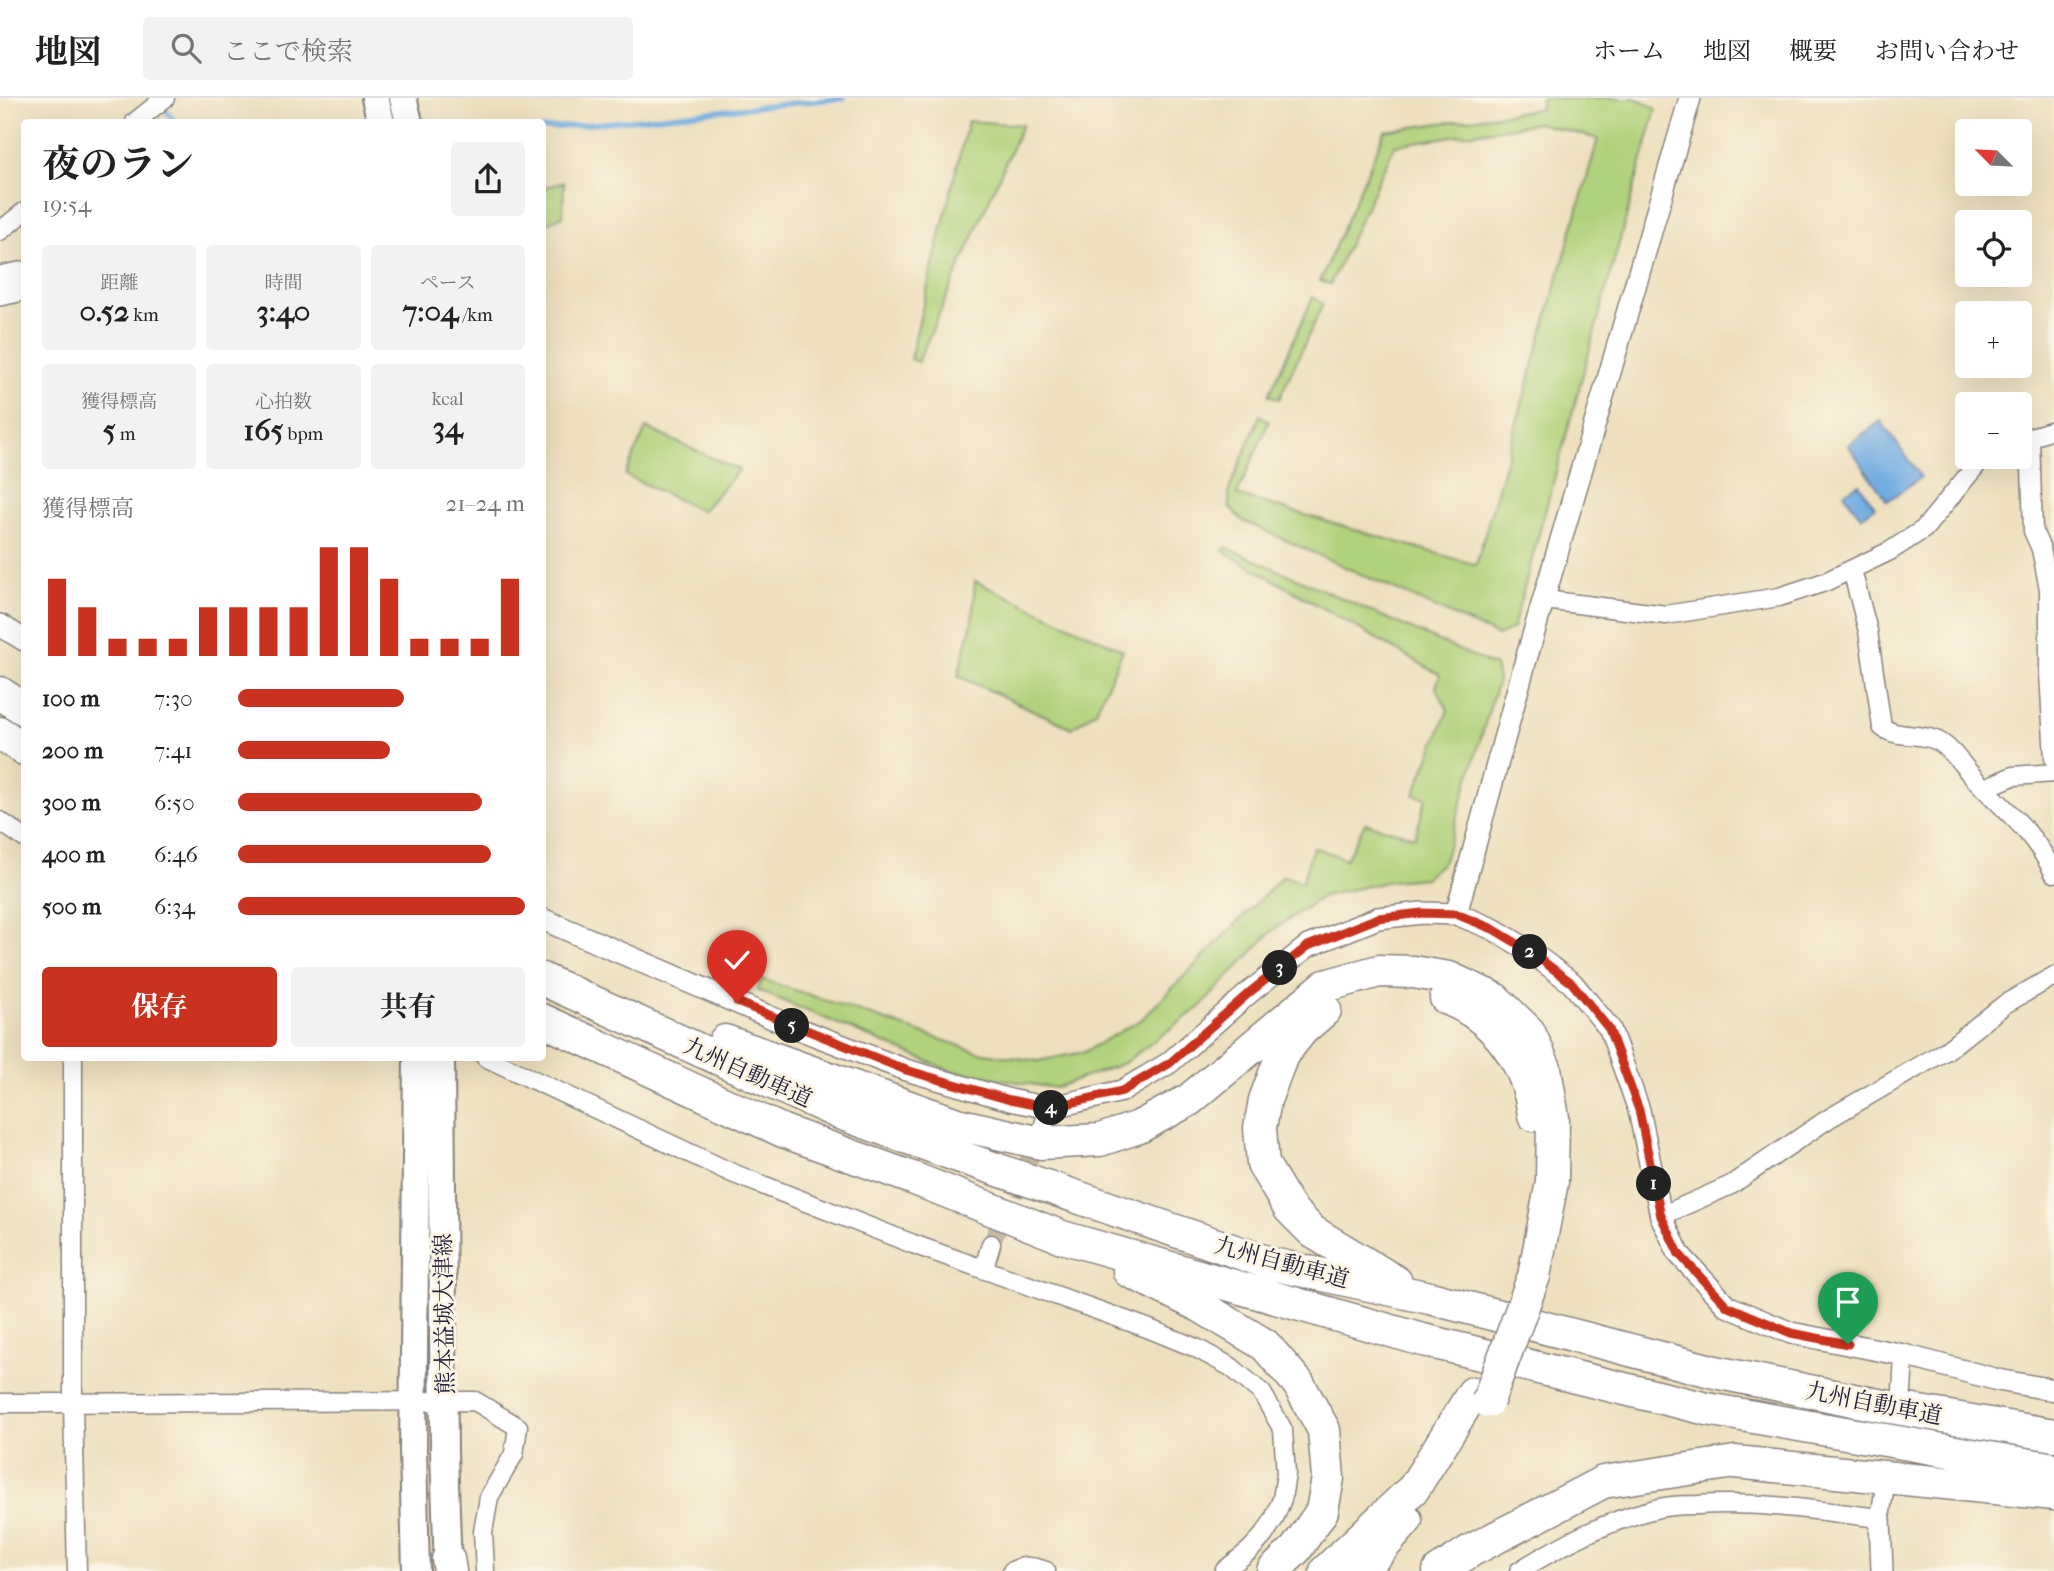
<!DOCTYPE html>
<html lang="ja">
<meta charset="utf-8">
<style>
:root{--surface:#fff;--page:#f2f2f2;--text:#222;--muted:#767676;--line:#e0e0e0;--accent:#c8321e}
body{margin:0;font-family:"IM FELL French Canon","Noto Serif JP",serif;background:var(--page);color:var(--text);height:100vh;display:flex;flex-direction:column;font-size:26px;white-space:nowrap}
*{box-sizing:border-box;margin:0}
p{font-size:23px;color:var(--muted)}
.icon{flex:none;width:38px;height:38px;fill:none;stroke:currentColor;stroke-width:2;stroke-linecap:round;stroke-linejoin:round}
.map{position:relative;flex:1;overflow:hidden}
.details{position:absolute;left:21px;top:21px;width:525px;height:942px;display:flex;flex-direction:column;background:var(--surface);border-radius:7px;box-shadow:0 7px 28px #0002}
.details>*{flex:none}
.needle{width:46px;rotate:294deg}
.buttons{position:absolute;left:1955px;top:21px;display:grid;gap:14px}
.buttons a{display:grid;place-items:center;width:77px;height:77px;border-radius:7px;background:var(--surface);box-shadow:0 7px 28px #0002;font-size:35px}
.pin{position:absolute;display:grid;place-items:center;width:60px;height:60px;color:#fff;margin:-72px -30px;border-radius:50% 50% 50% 0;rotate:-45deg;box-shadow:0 0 7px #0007}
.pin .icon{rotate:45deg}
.km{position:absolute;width:35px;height:35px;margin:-18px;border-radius:50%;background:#222;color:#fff;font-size:19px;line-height:35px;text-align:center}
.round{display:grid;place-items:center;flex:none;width:74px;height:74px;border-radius:7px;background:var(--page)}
.headline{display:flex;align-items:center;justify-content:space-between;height:119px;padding:0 21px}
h1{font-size:38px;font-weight:700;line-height:52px}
.stats{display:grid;grid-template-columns:repeat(3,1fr);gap:10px;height:119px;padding:7px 21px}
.stats div{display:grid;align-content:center;border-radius:7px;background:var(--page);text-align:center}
.stats b{font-size:30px;font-weight:700}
.stats small{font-size:19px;font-weight:400}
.stats p{font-size:19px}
.chart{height:196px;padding:14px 21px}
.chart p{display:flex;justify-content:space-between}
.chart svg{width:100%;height:126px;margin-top:7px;stroke:var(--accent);stroke-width:6}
.cta{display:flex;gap:14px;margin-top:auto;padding:14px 21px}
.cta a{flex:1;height:80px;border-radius:7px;background:var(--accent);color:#fff;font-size:28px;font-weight:700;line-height:80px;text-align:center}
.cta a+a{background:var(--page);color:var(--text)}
ul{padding:0 21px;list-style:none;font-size:23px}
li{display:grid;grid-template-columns:112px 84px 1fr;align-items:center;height:52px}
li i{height:18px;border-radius:9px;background:var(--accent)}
header{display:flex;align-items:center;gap:42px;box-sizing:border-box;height:98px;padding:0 35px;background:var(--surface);border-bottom:2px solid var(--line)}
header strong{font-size:33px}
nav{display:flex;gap:38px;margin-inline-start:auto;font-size:24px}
.search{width:490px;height:63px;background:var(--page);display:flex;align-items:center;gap:18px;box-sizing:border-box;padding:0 24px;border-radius:7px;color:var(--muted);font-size:26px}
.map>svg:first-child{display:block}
</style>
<header>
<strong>地図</strong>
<div class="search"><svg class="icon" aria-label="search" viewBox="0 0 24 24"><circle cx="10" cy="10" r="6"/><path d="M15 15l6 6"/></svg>ここで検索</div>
<nav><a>ホーム</a><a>地図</a><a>概要</a><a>お問い合わせ</a></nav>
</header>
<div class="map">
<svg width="2054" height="1473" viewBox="0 0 2054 1473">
<rect width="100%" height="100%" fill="#fcf5e5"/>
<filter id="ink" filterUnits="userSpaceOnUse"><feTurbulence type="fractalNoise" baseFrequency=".0143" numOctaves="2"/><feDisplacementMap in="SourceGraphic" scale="14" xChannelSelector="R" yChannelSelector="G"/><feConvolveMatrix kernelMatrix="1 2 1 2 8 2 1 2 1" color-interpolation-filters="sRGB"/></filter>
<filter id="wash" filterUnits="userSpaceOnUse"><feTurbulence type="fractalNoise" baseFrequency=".00686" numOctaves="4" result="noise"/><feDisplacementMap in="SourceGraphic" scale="28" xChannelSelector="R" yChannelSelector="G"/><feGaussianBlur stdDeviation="1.57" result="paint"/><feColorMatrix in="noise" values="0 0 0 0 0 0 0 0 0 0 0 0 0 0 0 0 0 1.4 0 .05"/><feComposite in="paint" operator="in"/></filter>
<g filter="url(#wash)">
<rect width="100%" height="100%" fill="#eee0be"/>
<!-- green -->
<path fill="#b1d27b" stroke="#6a7a5b" stroke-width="2" d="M1541 0H1634L1643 3 1656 11 1513 530 1498 538 1243 423 1229 409V392L1260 317 1269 323 1237 397 1476 467 1598 41 1538 25 1395 47 1330 186 1320 183 1385 33 1541 11Z
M968 23 1022 27 918 264 910 261Z
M564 84 563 118 543 127V90Z
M1313 199 1323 206 1279 301 1269 297Z
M646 330 739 372 702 413 625 377Z
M1226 449 1495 568 1498 582 1444 763 1425 780 1390 783 1323 798 1273 832 1200 909 1124 965 1055 990 951 973 757 892 762 881 978 954 1038 963 1084 954 1142 921 1283 778 1302 784 1313 749 1346 761 1365 725 1415 739 1426 700 1414 697 1448 612 1436 589 1440 577 1223 453Z
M975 483 1123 552 1096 613 1072 630 958 578 972 525Z"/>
<!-- water -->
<path fill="#70abe1" stroke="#49668e" stroke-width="2" d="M1881 323 1921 379 1887 403 1848 347Z
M1859 386 1875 409 1861 419 1844 395Z"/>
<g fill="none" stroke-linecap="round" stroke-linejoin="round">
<!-- stream -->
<path stroke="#70abe1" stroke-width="5" d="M165 12 176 24
M542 31 844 0"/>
</g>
</g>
<g filter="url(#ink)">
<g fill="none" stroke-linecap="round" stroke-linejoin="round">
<!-- minor-tunnel -->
<path stroke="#c5baa4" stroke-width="18" stroke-dasharray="18 9" stroke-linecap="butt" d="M991 1146 1039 1040"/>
<!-- minor casing -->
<g stroke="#88817c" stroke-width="21">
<path id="minor" d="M135 24 165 0
M0 133 24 114
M2030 339 2033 433 2041 451 2049 491V576L2054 660
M2021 342 2054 332
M1852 472 1868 533 1882 629C1897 641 1920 634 1938 643 1953 651 1963 669 1975 681 2007 714 2033 733 2054 775
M1545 502 1666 517 1779 499 1825 484 1890 453 1924 431 1983 359
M1985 690 2013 678 2054 675
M0 723 24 740
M73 959V1307L77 1473
M485 959 732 1075 913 1146 1147 1230 1196 1250 1231 1269 1262 1295 1283 1332 1286 1376 1282 1401 1274 1421 1264 1437 1250 1452 1224 1473
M1042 1033 1049 1010
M1661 1118 1731 1087 1828 1021 1947 952 2005 906 2054 878
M984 1170 991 1146
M1902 1293 1904 1257
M0 1305 475 1303 518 1329 514 1356 489 1399 483 1434 485 1473
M1012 1473C1025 1467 1033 1468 1046 1473
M1519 1473C1562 1446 1606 1423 1655 1411 1669 1407 1684 1407 1698 1407 1759 1403 1820 1413 1880 1420L1884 1394"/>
</g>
<!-- tertiary casing -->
<g stroke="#88817c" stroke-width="24">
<path id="tertiary" d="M0 179 24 174
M0 197 24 192
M0 527 24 542
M1456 816 1525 565 1690 0
M542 821 791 928 906 972 1010 1002 1049 1010 1122 993 1169 965 1250 894 1308 848 1378 820 1422 815 1456 816 1493 831 1528 852 1572 885 1610 931 1639 1012 1661 1118 1679 1156 1727 1208 1791 1235 1904 1257 1998 1282 2054 1292
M1880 1420 1882 1473"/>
</g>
<!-- primary casing -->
<g stroke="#88817c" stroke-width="30">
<path id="primary" d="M375 0 381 24
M403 0 409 24
M441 959 444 1354 448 1473
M416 1473 413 1353 417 959"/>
</g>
<!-- motorway casing -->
<g stroke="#88817c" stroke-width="35">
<path id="motorway" d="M0 595 24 611
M0 635 24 651
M542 881 837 1014 958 1058 1272 1166 1430 1200 1715 1274 1873 1306 2054 1337
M1446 900C1496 920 1527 963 1534 1017
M1325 912 1302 932 1282 957 1265 1002 1260 1030 1263 1066 1290 1111 1313 1134 1396 1184
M542 922 783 1033 915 1081 1062 1139 1423 1242 1707 1311 2054 1371
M725 943 957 1026 1041 1045 1100 1042 1139 1029 1189 1002 1325 888 1379 873 1413 874 1449 880 1495 901 1529 934 1545 970 1553 1020 1552 1084 1534 1178
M1129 1173 1202 1209 1265 1247 1298 1285 1324 1332 1328 1380 1322 1413 1296 1451 1273 1473
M448 1461 450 1473
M1326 1473 1414 1390 1473 1295
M1357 1473 1374 1459 1406 1422
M1439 1473 1472 1452 1603 1384 1735 1364 2054 1396"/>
</g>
<!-- minor -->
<use href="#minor" stroke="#fff" stroke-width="18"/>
<!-- tertiary -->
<use href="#tertiary" stroke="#fff" stroke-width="21"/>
<!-- primary -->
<use href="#primary" stroke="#fff" stroke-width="26"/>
<!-- motorway -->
<use href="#motorway" stroke="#fff" stroke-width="32"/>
<!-- motorway-bridge casing -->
<g stroke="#88817c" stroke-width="35" stroke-linecap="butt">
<path id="motorway-bridge" d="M1488 1303 1534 1178"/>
</g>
<!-- motorway-bridge -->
<use href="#motorway-bridge" stroke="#fff" stroke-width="32"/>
</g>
</g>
<g fill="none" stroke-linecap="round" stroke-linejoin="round" filter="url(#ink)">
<!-- route casing -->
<g stroke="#fff" stroke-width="14">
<path id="route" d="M737 904 906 972 1010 1002 1049 1010 1122 993 1170 965 1250 894 1308 848 1378 820 1422 815 1456 816 1493 831 1528 852 1572 885 1609 931 1639 1012 1661 1118 1679 1156 1727 1208 1791 1235 1848 1246"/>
</g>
<!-- route -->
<use href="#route" stroke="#c8321e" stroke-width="9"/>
</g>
<g text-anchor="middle" stroke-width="6" stroke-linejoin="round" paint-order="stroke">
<!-- street labels -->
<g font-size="23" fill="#22223b" stroke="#fcf5e5">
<text transform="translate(748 974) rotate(24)" y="8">九州自動車道</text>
<text transform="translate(1282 1164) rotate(15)" y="8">九州自動車道</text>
<text transform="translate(444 1216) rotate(-91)" y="8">熊本益城大津線</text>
<text transform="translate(1874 1305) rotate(11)" y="8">九州自動車道</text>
</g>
</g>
</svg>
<div class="buttons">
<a><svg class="needle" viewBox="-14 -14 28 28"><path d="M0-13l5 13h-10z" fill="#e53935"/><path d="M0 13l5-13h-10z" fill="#767676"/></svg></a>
<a><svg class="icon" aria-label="locate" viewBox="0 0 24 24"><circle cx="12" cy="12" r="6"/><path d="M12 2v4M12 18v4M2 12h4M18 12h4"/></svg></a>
<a>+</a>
<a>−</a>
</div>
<div class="pin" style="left:1848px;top:1246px;background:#1e9e55"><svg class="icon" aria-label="arrive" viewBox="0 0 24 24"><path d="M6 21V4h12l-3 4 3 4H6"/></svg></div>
<div class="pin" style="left:737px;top:904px;background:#d93025"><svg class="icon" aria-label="check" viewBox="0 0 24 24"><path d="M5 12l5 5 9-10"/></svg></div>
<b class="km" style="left:1654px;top:1086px">1</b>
<b class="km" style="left:1530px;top:854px">2</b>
<b class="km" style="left:1280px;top:870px">3</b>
<b class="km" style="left:1051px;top:1010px">4</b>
<b class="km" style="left:792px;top:928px">5</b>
<section class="details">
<div class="headline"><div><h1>夜のラン</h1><p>19:54</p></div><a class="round"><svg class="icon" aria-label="share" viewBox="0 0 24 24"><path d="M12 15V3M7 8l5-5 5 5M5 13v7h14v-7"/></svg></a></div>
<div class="stats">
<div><p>距離</p><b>0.52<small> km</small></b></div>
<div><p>時間</p><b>3:40</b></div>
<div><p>ペース</p><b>7:04<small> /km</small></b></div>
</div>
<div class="stats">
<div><p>獲得標高</p><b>5<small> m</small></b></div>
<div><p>心拍数</p><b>165<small> bpm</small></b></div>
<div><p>kcal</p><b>34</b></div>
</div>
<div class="chart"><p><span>獲得標高</span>21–24 m</p>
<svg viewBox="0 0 160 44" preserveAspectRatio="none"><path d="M5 44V17M15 44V27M25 44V38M35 44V38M45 44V38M55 44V27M65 44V27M75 44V27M85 44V27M95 44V6M105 44V6M115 44V17M125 44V38M135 44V38M145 44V38M155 44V17"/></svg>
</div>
<ul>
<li><b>100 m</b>7:30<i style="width:58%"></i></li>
<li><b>200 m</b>7:41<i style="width:53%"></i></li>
<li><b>300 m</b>6:50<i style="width:85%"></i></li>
<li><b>400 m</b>6:46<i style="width:88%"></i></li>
<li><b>500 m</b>6:34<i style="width:100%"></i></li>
</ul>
<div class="cta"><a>保存</a><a>共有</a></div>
</section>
</div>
